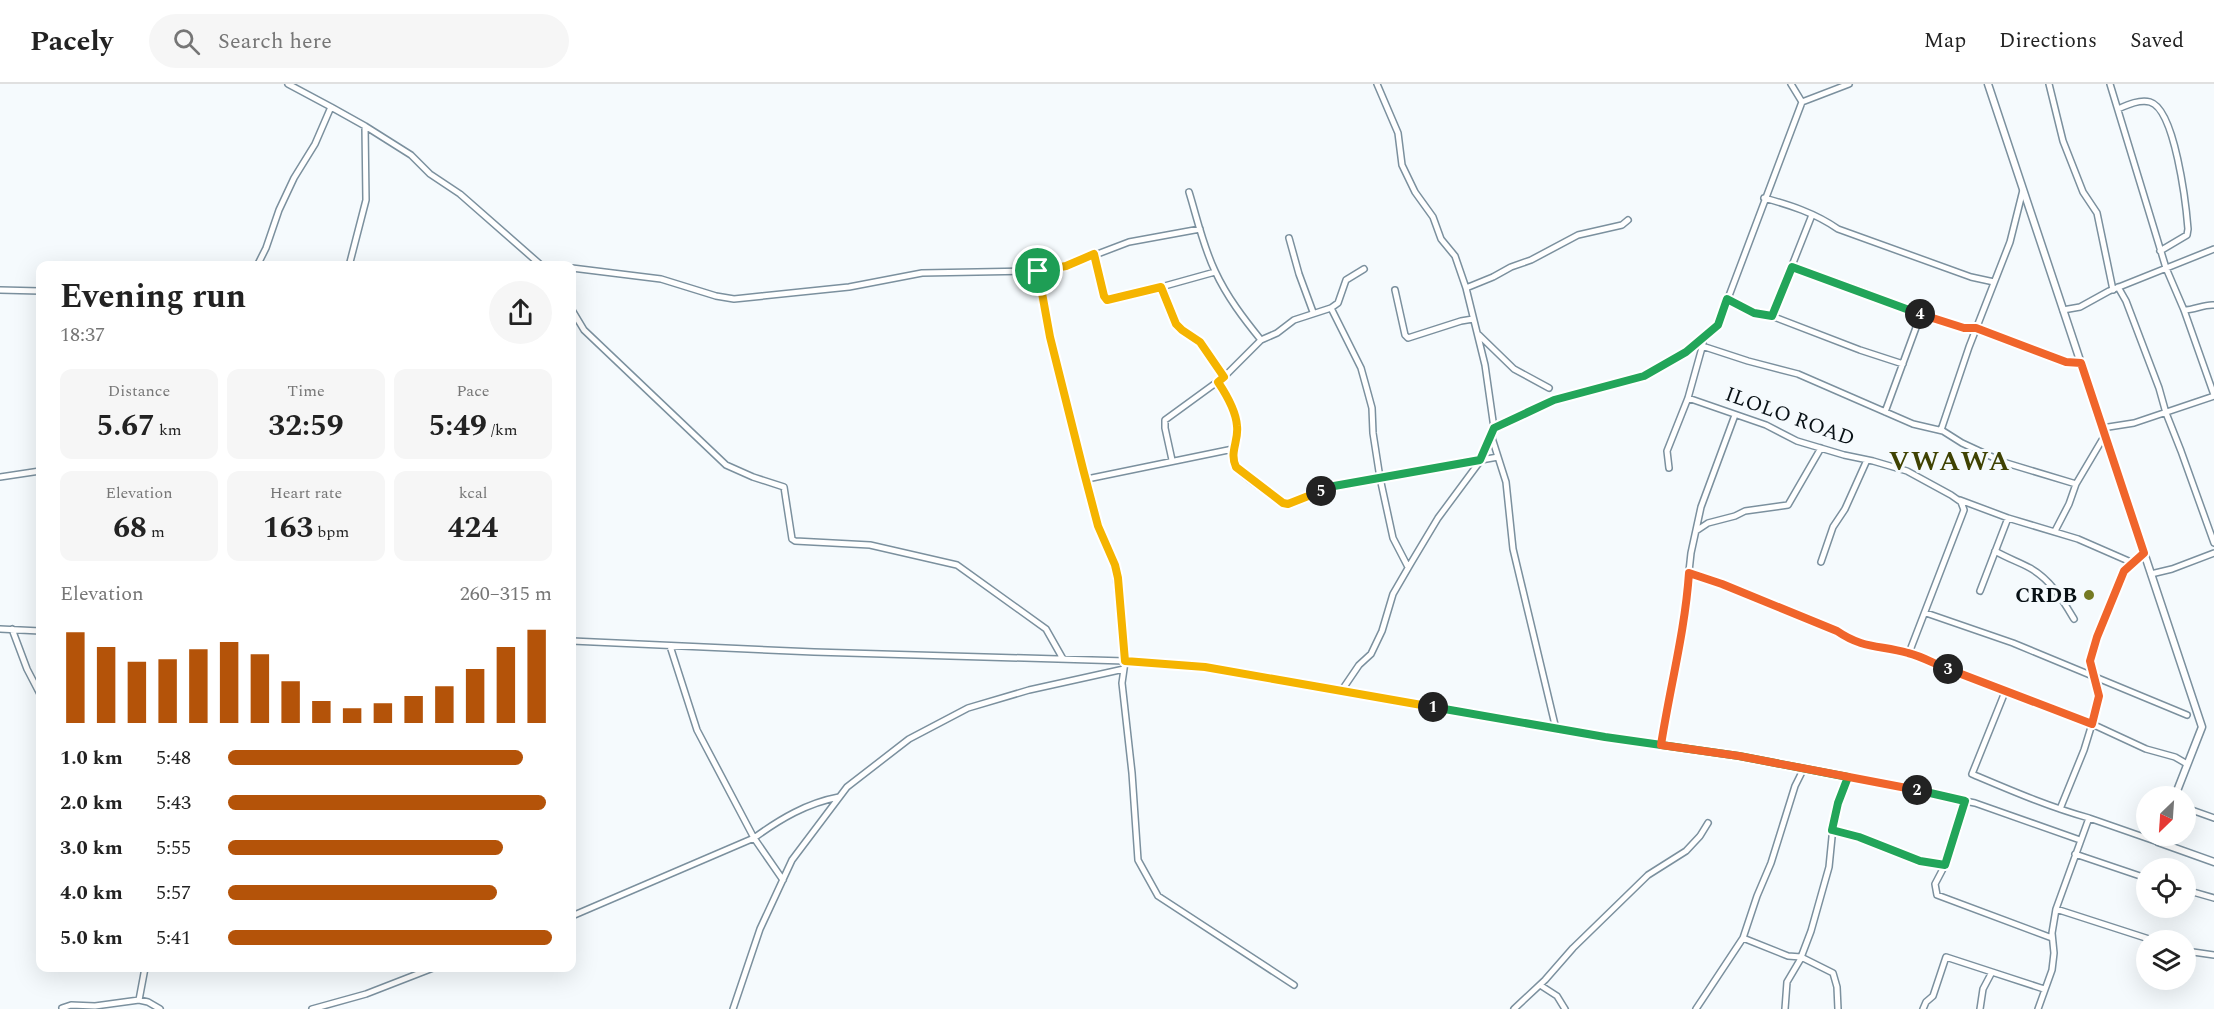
<!DOCTYPE html>
<meta charset="utf-8">
<style>
:root{--surface:#fff;--page:#f6f6f6;--text:#222;--muted:#767676;--line:#e0e0e0;--accent:#b45309}
body{margin:0;font-family:Spectral,serif;background:var(--page);color:var(--text);height:100vh;display:flex;flex-direction:column;font-size:22px;white-space:nowrap}
*{box-sizing:border-box;margin:0}
p{font-size:20px;color:var(--muted)}
.icon{flex:none;width:33px;height:33px;fill:none;stroke:currentColor;stroke-width:2;stroke-linecap:round;stroke-linejoin:round}
.map{position:relative;flex:1;overflow:hidden}
.drawer{position:absolute;left:36px;top:177px;width:540px;height:711px;display:flex;flex-direction:column;background:var(--surface);border-radius:12px;box-shadow:0 6px 24px #0002}
.drawer>*{flex:none}
.needle{width:39px;rotate:205deg}
.buttons{position:absolute;left:2136px;top:702px;display:grid;gap:12px}
.buttons a{display:grid;place-items:center;width:60px;height:60px;border-radius:50%;background:var(--surface);box-shadow:0 6px 24px #0002;font-size:30px}
.pin{position:absolute;display:grid;place-items:center;width:51px;height:51px;color:#fff;margin:-26px;border:3px solid #fff;border-radius:50%;box-shadow:0 2px 6px #0007}
.km{position:absolute;width:30px;height:30px;margin:-15px;border-radius:50%;background:#222;color:#fff;font-size:16px;line-height:30px;text-align:center}
.round{display:grid;place-items:center;flex:none;width:63px;height:63px;border-radius:32px;background:var(--page)}
.headline{display:flex;align-items:center;justify-content:space-between;height:102px;padding:0 24px}
h1{font-size:33px;font-weight:700;line-height:45px}
.stats{display:grid;grid-template-columns:repeat(3,1fr);gap:9px;height:102px;padding:6px 24px}
.stats div{display:grid;align-content:center;border-radius:12px;background:var(--page);text-align:center}
.stats b{font-size:30px;font-weight:700}
.stats small{font-size:16px;font-weight:400}
.stats p{font-size:16px}
.chart{height:168px;padding:12px 24px}
.chart p{display:flex;justify-content:space-between}
.chart svg{width:100%;height:108px;margin-top:6px;stroke:var(--accent);stroke-width:6}
ul{padding:0 24px;list-style:none;font-size:20px}
li{display:grid;grid-template-columns:96px 72px 1fr;align-items:center;height:45px}
li i{height:15px;border-radius:8px;background:var(--accent)}
header{display:flex;align-items:center;gap:36px;box-sizing:border-box;height:84px;padding:0 30px;background:var(--surface);border-bottom:2px solid var(--line)}
header strong{font-size:28px}
nav{display:flex;gap:33px;margin-inline-start:auto;font-size:21px}
.search{width:420px;height:54px;background:var(--page);display:flex;align-items:center;gap:15px;box-sizing:border-box;padding:0 21px;border-radius:33px;color:var(--muted);font-size:22px}
.map>svg:first-child{display:block}
</style>
<header>
<strong>Pacely</strong>
<div class="search"><svg class="icon" aria-label="search" viewBox="0 0 24 24"><circle cx="10" cy="10" r="6"/><path d="M15 15l6 6"/></svg>Search here</div>
<nav><a>Map</a><a>Directions</a><a>Saved</a></nav>
</header>
<div class="map">
<svg width="2214" height="925" viewBox="0 0 2214 925">
<rect width="100%" height="100%" fill="#f5fafd"/>
<g fill="none" stroke-linecap="round" stroke-linejoin="round">
<!-- minor casing -->
<g stroke="#7b909e" stroke-width="8">
<path id="minor" d="M1377 0 1398 49 1402 81 1415 108 1433 133 1441 155 1455 172 1466 204 1485 281 1494 344
M1791 0 1802 18
M2049 0 2063 57 2083 108 2097 129 2113 206
M2110 0 2166 184 2184 226 2214 311
M331 23 365 42 366 116 349 182
M2118 25C2127 21 2140 15 2150 18 2175 25 2186 120 2188 145L2187 151 2160 167
M365 42 411 71 430 90 460 110 542 182
M1189 108C1197 134 1203 162 1215 187 1227 213 1244 235 1261 256L1277 249 1294 236 1331 224 1338 219 1346 196 1364 185
M1764 114C1790 121 1815 129 1838 145L1971 193 1994 198
M1289 154 1299 190 1313 228
M1094 170 1105 214 1109 216 1161 203 1176 240 1182 246 1200 258 1224 293
M257 182 266 164 279 126 294 94 315 60 331 23 288 0
M1792 183C1820 192 1848 201 1875 212 1907 225 1942 243 1976 245L2066 278 2081 279
M572 184 661 195 716 212 734 215 849 203 922 189 1038 187 1066 182 1129 158 1200 145
M1161 203 1215 188
M2118 203 2126 217 2159 304 2166 329 2181 367 2214 459
M1466 204 1493 193 1511 183 1531 176 1578 151 1622 141 1628 136
M0 206 40 207
M1395 206 1405 251 1408 254 1461 237 1473 235
M1727 215 1754 229 1769 231 1860 266 1903 280
M1331 224 1361 284 1366 302 1372 324 1373 349 1380 394 1393 454 1408 483
M572 226 584 246 726 381 753 393 784 403 792 455 795 457 870 461 957 481 1046 545 1063 575
M2063 226 2080 223 2109 207 2214 165
M2184 226C2195 226 2204 220 2214 221
M1772 232 1812 131
M1479 251 1514 285 1549 304
M1696 260 1748 277 1798 290 1913 340 1943 347 1962 359 2003 378 2076 400
M1218 298C1232 318 1242 341 1233 365
M1688 314 1766 341 1797 357 1844 371 1873 377 1907 387 1951 411 1961 418 1964 426 1909 569
M1885 328 1921 230
M2102 344 2134 339 2214 312
M1941 346 1969 263 2010 158 2023 106
M1172 376 1165 344V336L1224 293 1261 256
M1669 384 1667 367 1688 314 1703 260
M0 393 40 387
M1087 395 1233 365C1233 372 1233 378 1237 384 1242 392 1279 418 1289 420L1334 402 1498 373
M1960 416 2008 434 2078 455 2133 479
M1696 447 1708 439 1735 432 1745 427 1788 421 1821 364
M2055 447 2069 420 2076 400 2105 351
M1995 467C2007 474 2019 478 2030 484 2051 496 2062 515 2074 535
M2144 469 2124 487 2097 553 2090 577 2099 612 2092 640 2146 665 2175 673 2187 680
M1821 478 1833 443 1845 425 1867 376
M1689 489 1722 500 1837 547C1866 567 1882 559 1911 570 1942 581 1974 595 2005 608
M2151 490 2172 485 2214 469
M1980 507 2008 434
M1926 529 2013 559 2187 631
M0 545 40 547
M12 545 27 585 40 610
M572 557 814 568 1125 577 1115 481 1098 442 1083 385 1050 253 1038 187
M670 562 697 646 754 754 783 796
M1124 585 1122 599 1132 689 1138 776 1158 812 1294 901
M1342 606 1359 581 1371 570 1382 547 1393 510 1411 479 1438 434 1481 376 1492 354
M1556 645 1513 465 1506 398 1492 354 1494 344 1554 317 1644 292 1686 269 1718 241 1802 18 1849 0
M1661 661 1667 620 1682 551 1691 469 1701 423 1735 331
M1965 717 1945 781 1935 800 1937 811 2052 854
M2186 724 2214 734
M2089 734 2158 758
M1832 746 1859 753 1920 777 1945 781
M2075 770 2146 794
M2186 806 2214 814
M2056 825 2152 856
M572 832 754 754C780 735 807 719 839 713
M1743 854 1788 872 1801 873 1833 889 1837 903 1838 925
M2186 867 2214 871
M145 884 139 916 148 918 160 925
M1540 901 1557 912 1565 925
M62 924 71 921 95 922 139 916
M312 925 366 910 433 884
M733 925 760 845 792 776 847 703 909 655 968 624 1029 606 1124 585 1125 577 1205 583 1605 653 1739 672 1975 719 2080 756
M1514 925 1545 896 1573 864 1648 791 1686 767 1700 752 1708 739
M1696 925 1743 854 1757 812 1771 779 1795 702 1804 684
M1785 925 1787 898 1800 876 1811 847 1829 783 1834 733 1848 692
M1923 925 1926 918 1933 912 1946 873 1992 888
M1980 925 1983 905 1992 888 2044 905
M2038 925 2052 886 2054 869 2052 849 2056 825 2089 734C2049 723 2010 706 1972 690L2005 608 2092 640 2084 666 2060 725"/>
</g>
<!-- tertiary casing -->
<g stroke="#7b909e" stroke-width="9">
<path id="tertiary" d="M1988 0 2202 643 2175 712
M2161 752 2158 758 2214 778"/>
</g>
<!-- minor -->
<use href="#minor" stroke="#fff" stroke-width="5"/>
<!-- tertiary -->
<use href="#tertiary" stroke="#fff" stroke-width="6"/>
</g>
<g fill="none" stroke-linecap="round" stroke-linejoin="round">
<!-- split-1 casing -->
<g stroke="#fff" stroke-width="12">
<path id="split-1" d="M1038 187 1050 253 1083 385 1098 442 1115 481 1118 494 1125 577 1205 583 1433 623"/>
</g>
<!-- split-2 casing -->
<g stroke="#fff" stroke-width="12">
<path id="split-2" d="M1433 623 1605 653 1739 672 1848 693 1838 719 1832 746 1859 753 1920 777 1945 781 1965 717 1917 706"/>
</g>
<!-- split-3 casing -->
<g stroke="#fff" stroke-width="12">
<path id="split-3" d="M1917 706 1739 672 1661 661C1670 603 1685 547 1689 489L1722 500 1837 547C1863 565 1880 561 1908 569 1921 572 1935 580 1948 585"/>
</g>
<!-- split-4 casing -->
<g stroke="#fff" stroke-width="12">
<path id="split-4" d="M1920 230 1964 244H1976L2066 278 2081 279 2144 469 2124 487 2097 553 2090 577 2099 612 2092 640 1948 585"/>
</g>
<!-- split-5 casing -->
<g stroke="#fff" stroke-width="12">
<path id="split-5" d="M1321 407 1334 402 1480 376 1494 344 1554 316 1644 292 1686 268 1718 241 1727 215 1754 229 1772 232 1792 183 1920 230"/>
</g>
<!-- split-6 casing -->
<g stroke="#fff" stroke-width="12">
<path id="split-6" d="M1038 187 1066 182 1094 170 1104 212 1107 216 1161 203 1176 240 1182 246 1200 258 1224 293 1218 298C1226 310 1236 327 1237 342 1239 357 1229 368 1236 383L1283 419 1288 420 1321 407"/>
</g>
<!-- split-1 -->
<use href="#split-1" stroke="#f5b400" stroke-width="8"/>
<!-- split-2 -->
<use href="#split-2" stroke="#22a559" stroke-width="8"/>
<!-- split-3 -->
<use href="#split-3" stroke="#f0652b" stroke-width="8"/>
<!-- split-4 -->
<use href="#split-4" stroke="#f0652b" stroke-width="8"/>
<!-- split-5 -->
<use href="#split-5" stroke="#22a559" stroke-width="8"/>
<!-- split-6 -->
<use href="#split-6" stroke="#f5b400" stroke-width="8"/>
</g>
<!-- markers -->
<circle fill="#757a23" stroke="#f5fafd" stroke-width="2" cx="2089" cy="511" r="6"/>
<g text-anchor="middle" stroke-width="6" stroke-linejoin="round" paint-order="stroke">
<!-- street labels -->
<g font-size="21" fill="#081015" stroke="#f5fafd">
<text transform="translate(1790 332) rotate(20)" y="7">ILOLO ROAD</text>
</g>
<!-- poi labels -->
<g font-size="21" font-weight="bold" fill="#081015" stroke="#f5fafd" text-anchor="end">
<text x="2077" y="518">CRDB</text>
</g>
<!-- district labels -->
<g font-size="27" font-weight="bold" letter-spacing="1.5" fill="#3f4202" stroke="#f5fafd">
<text x="1950" y="386">VWAWA</text>
</g>
</g>
</svg>
<div class="buttons">
<a><svg class="needle" viewBox="-14 -14 28 28"><path d="M0-13l5 13h-10z" fill="#e53935"/><path d="M0 13l5-13h-10z" fill="#767676"/></svg></a>
<a><svg class="icon" aria-label="locate" viewBox="0 0 24 24"><circle cx="12" cy="12" r="6"/><path d="M12 2v4M12 18v4M2 12h4M18 12h4"/></svg></a>
<a><svg class="icon" aria-label="layers" viewBox="0 0 24 24"><path d="M12 4l9 5-9 5-9-5zM3 14l9 5 9-5"/></svg></a>
</div>
<div class="pin" style="left:1038px;top:187px;background:#1e9e55"><svg class="icon" aria-label="arrive" viewBox="0 0 24 24"><path d="M6 21V4h12l-3 4 3 4H6"/></svg></div>
<b class="km" style="left:1433px;top:623px">1</b>
<b class="km" style="left:1917px;top:706px">2</b>
<b class="km" style="left:1948px;top:585px">3</b>
<b class="km" style="left:1920px;top:230px">4</b>
<b class="km" style="left:1321px;top:407px">5</b>
<section class="drawer">
<div class="headline"><div><h1>Evening run</h1><p>18:37</p></div><a class="round"><svg class="icon" aria-label="share" viewBox="0 0 24 24"><path d="M12 15V3M7 8l5-5 5 5M5 13v7h14v-7"/></svg></a></div>
<div class="stats">
<div><p>Distance</p><b>5.67<small> km</small></b></div>
<div><p>Time</p><b>32:59</b></div>
<div><p>Pace</p><b>5:49<small> /km</small></b></div>
</div>
<div class="stats">
<div><p>Elevation</p><b>68<small> m</small></b></div>
<div><p>Heart rate</p><b>163<small> bpm</small></b></div>
<div><p>kcal</p><b>424</b></div>
</div>
<div class="chart"><p><span>Elevation</span>260–315 m</p>
<svg viewBox="0 0 160 44" preserveAspectRatio="none"><path d="M5 44V7M15 44V13M25 44V19M35 44V18M45 44V14M55 44V11M65 44V16M75 44V27M85 44V35M95 44V38M105 44V36M115 44V33M125 44V29M135 44V22M145 44V13M155 44V6"/></svg>
</div>
<ul>
<li><b>1.0 km</b>5:48<i style="width:91%"></i></li>
<li><b>2.0 km</b>5:43<i style="width:98%"></i></li>
<li><b>3.0 km</b>5:55<i style="width:85%"></i></li>
<li><b>4.0 km</b>5:57<i style="width:83%"></i></li>
<li><b>5.0 km</b>5:41<i style="width:100%"></i></li>
</ul>
</section>
</div>
